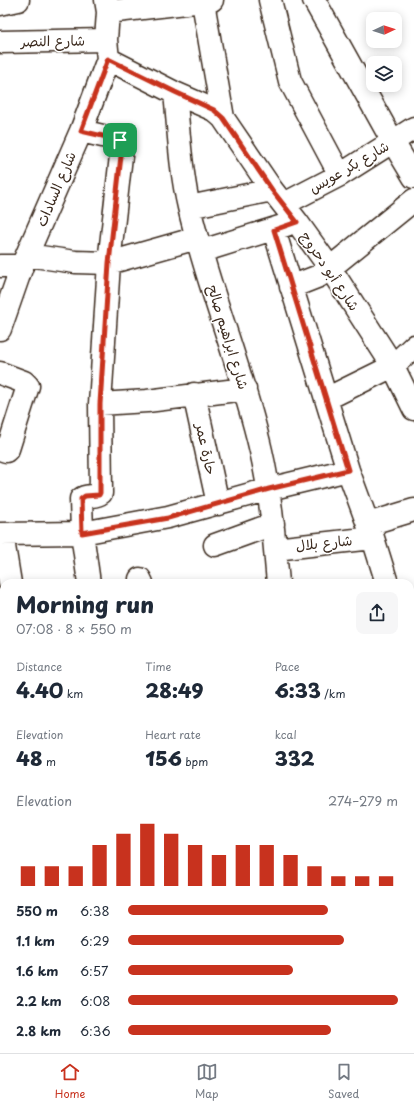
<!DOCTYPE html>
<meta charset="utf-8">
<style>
:root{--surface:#fff;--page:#f6f6f7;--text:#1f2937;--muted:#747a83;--line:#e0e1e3;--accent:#c8321e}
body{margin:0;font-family:"Playpen Sans","Playpen Sans Arabic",sans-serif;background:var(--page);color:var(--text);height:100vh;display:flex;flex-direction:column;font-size:15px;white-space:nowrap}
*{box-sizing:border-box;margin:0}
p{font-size:13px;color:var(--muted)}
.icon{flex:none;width:22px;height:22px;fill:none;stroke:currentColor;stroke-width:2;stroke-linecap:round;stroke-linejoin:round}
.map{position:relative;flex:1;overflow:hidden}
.sheet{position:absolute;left:0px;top:579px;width:414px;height:474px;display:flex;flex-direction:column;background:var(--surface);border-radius:12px 12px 0 0;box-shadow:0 2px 10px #0003}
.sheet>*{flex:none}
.needle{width:26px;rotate:86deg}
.tools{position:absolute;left:366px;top:12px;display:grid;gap:8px}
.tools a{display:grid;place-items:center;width:36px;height:36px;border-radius:8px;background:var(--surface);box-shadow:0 2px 10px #0003;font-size:20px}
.pin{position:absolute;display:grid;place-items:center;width:34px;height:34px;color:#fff;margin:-17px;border-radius:8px;box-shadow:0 2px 6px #0006}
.round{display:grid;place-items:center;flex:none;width:42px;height:42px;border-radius:8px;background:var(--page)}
.headline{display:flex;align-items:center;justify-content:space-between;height:68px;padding:0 16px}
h1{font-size:22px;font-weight:800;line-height:30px}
.figures{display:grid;grid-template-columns:repeat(3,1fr);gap:6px;height:68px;padding:4px 16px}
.figures div{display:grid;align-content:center}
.figures b{font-size:20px;font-weight:800}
.figures small{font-size:11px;font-weight:400}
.figures p{font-size:11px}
.chart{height:112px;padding:8px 16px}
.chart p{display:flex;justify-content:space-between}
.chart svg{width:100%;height:72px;margin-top:4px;stroke:var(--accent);stroke-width:6}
ul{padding:0 16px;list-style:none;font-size:13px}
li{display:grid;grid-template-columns:64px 48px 1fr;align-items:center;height:30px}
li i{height:10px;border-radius:5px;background:var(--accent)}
.menu{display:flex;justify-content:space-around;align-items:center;height:56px;border-top:1px solid var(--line);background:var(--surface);font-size:11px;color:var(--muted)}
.menu a{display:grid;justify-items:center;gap:2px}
.menu .active{color:var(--accent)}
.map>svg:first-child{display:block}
</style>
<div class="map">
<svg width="414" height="1053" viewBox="0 0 414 1053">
<rect width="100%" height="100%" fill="#fff"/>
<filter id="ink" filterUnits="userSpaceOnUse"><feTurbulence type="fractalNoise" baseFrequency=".025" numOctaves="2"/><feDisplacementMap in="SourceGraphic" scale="8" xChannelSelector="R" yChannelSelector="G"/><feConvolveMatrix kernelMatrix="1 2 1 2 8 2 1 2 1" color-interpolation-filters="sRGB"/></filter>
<g filter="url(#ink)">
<!-- green -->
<path fill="#e2e0de" stroke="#8e857e" d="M0 926 4 932V992L0 997Z"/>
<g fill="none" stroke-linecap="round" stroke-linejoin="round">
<!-- minor casing -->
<g stroke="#3b2a1e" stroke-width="25">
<path id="minor" d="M270 0 290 81 340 175
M314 0 393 142 414 177
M203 2 223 118
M0 4 18 0
M108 12 212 0
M0 42 106 40
M108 59 175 93 214 110 223 118 272 190 297 222 330 268 393 366 414 409
M175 93C179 131 180 169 189 207 208 289 242 368 261 451 271 494 274 539 278 583
M81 131 120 140 122 147 109 263 100 404 101 493C95 498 87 494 81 499L82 533 89 583
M284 204 340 175 414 128
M189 207 272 190
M274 230 348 470 373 538 387 583
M202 251 286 225
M27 255 75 262 109 263 197 238
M0 266H22
M291 287 319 276 330 268 414 200
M0 329 22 266 81 131 108 59 106 40 108 12 106 0
M0 373 24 382 28 386 8 449 6 451 0 449
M194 394 218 504
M326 399 393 366 414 346
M100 404 147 401 245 389
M368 524 414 510
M0 534 82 533 168 517 269 489 348 470
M2 534 10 583
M215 545 273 524
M275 549 373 538
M140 579 142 583
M410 662 414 660
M0 667H4
M0 825 4 824
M0 908 4 913
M0 1013 4 1010"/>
</g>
<!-- minor -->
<use href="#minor" stroke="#fff" stroke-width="22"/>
</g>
</g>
<g fill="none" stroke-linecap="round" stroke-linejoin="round" filter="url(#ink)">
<!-- route casing -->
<g stroke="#fff" stroke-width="8">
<path id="route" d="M108 59 175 92 214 110 223 118 272 190 297 222 274 230 348 470 269 489 168 518 82 533 81 499 85 496 99 495 100 493V404L109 263 122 147 120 140 81 131Z"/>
</g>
<!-- route -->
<use href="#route" stroke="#c8321e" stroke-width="5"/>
</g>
<g text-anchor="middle" stroke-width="3" stroke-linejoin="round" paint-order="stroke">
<!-- street labels -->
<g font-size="14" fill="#3b2a1e" stroke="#fff">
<text transform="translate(53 41) rotate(-1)" y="5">شارع النصر</text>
<text transform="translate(349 167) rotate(-30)" y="5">شارع بكر عويس</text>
<text transform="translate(56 189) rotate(-67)" y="5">شارع السادات</text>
<text transform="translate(330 271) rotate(56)" y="5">شارع أبو دحروج</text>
<text transform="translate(228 337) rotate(73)" y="5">شارع ابراهيم صالح</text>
<text transform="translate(206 449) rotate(78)" y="5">حارة عمر</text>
<text transform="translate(324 543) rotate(-6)" y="5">شارع بلال</text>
</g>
</g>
</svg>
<div class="tools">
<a><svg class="needle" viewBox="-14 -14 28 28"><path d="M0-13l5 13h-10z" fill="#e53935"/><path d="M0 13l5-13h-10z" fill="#747a83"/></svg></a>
<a><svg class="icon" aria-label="layers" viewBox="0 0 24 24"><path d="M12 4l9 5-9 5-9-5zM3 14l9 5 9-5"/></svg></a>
</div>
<div class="pin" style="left:120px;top:140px;background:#1e9e55"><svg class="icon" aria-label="arrive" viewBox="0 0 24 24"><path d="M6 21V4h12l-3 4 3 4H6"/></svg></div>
<section class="sheet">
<div class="headline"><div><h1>Morning run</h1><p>07:08 · 8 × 550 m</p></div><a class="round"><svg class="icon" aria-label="share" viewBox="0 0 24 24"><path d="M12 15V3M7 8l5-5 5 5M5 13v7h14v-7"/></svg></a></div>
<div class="figures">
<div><p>Distance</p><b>4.40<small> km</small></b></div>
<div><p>Time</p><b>28:49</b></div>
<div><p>Pace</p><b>6:33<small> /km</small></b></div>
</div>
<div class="figures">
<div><p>Elevation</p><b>48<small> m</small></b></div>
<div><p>Heart rate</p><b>156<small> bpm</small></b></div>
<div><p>kcal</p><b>332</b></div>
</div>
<div class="chart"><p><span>Elevation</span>274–279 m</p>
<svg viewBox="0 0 160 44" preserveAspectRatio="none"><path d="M5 44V32M15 44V32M25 44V32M35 44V19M45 44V12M55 44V6M65 44V12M75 44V19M85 44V25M95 44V19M105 44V19M115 44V25M125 44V32M135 44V38M145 44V38M155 44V38"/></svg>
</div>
<ul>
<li><b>550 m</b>6:38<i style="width:74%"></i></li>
<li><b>1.1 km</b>6:29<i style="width:80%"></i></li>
<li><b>1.6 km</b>6:57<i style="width:61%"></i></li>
<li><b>2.2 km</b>6:08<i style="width:100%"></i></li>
<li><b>2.8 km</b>6:36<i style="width:75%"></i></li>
</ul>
</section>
</div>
<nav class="menu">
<a class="active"><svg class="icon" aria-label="home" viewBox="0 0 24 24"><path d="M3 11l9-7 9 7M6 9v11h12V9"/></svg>Home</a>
<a><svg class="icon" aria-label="map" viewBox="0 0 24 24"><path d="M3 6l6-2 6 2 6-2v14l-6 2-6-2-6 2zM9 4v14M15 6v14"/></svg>Map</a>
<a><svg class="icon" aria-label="saved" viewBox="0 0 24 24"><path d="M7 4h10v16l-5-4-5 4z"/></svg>Saved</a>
</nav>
